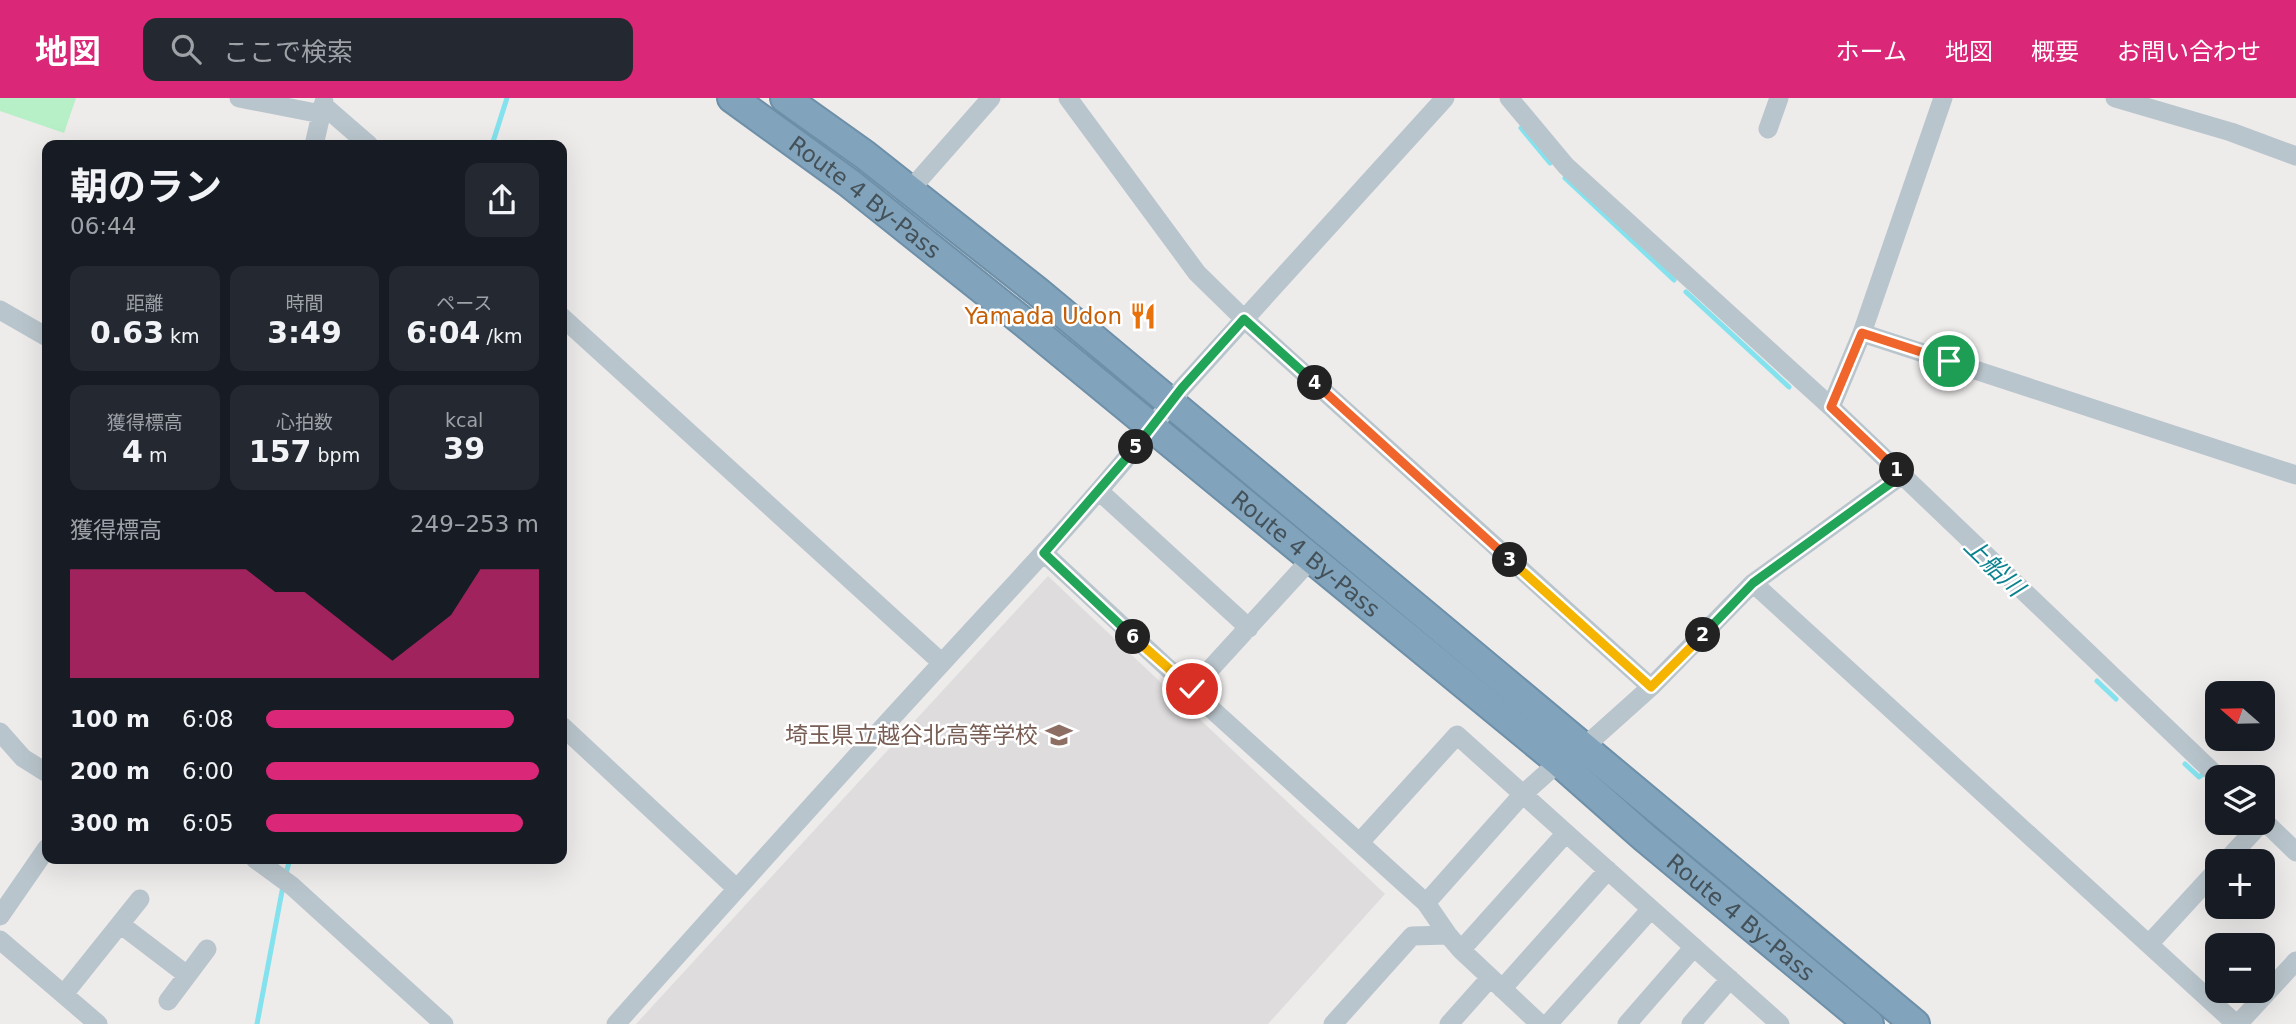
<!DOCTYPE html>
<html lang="ja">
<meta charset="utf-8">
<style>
:root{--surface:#171b24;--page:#242831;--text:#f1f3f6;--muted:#9ea1a6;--accent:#db2777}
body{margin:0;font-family:"DejaVu Sans","Noto Sans JP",sans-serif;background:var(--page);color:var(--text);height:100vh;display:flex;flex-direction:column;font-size:26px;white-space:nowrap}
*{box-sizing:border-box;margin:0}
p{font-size:23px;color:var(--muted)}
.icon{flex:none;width:38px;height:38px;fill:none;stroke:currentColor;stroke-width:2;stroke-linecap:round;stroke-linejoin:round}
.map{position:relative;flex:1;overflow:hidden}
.sheet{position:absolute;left:42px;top:42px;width:525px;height:724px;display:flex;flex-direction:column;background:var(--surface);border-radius:14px;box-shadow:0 7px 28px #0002}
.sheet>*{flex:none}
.needle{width:46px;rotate:290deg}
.fabs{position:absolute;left:2205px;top:583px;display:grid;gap:14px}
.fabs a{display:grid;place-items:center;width:70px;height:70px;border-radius:14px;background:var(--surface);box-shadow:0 7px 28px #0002;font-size:35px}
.pin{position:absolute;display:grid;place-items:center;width:60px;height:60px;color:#fff;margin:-30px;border:4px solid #fff;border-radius:50%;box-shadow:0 2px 7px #0007}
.km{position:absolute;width:35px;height:35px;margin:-18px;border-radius:50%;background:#222;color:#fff;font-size:19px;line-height:35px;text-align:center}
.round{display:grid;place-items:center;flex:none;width:74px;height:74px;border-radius:14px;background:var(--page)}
.head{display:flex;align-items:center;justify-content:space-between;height:119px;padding:0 28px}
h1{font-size:38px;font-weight:700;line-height:52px}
.metrics{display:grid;grid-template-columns:repeat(3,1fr);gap:10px;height:119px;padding:7px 28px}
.metrics div{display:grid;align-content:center;border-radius:14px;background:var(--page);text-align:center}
.metrics b{font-size:30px;font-weight:700}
.metrics small{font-size:19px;font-weight:400}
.metrics p{font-size:19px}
.chart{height:196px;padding:14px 28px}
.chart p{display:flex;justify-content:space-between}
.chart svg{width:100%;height:126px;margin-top:7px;fill:var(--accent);opacity:.7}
ul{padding:0 28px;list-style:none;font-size:23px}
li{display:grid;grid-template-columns:112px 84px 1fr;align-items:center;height:52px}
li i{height:18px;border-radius:9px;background:var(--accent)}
header{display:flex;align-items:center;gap:42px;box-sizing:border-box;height:98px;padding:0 35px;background:var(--accent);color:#fff}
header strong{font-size:33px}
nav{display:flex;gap:38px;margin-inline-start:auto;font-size:24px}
.search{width:490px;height:63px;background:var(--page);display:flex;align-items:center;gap:18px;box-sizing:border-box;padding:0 24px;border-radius:14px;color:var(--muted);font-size:26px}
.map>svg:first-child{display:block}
</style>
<header>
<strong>地図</strong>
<div class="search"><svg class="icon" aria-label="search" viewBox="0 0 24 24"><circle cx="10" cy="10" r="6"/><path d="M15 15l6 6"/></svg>ここで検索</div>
<nav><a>ホーム</a><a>地図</a><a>概要</a><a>お問い合わせ</a></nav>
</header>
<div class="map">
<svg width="2296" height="926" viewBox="0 0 2296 926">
<rect width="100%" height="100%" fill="#eeebeb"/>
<!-- education -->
<path fill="#dfdcde" d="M1048 478 1385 796 1268 926H636Z"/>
<!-- green -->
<path fill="#b7efc6" d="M0 0H76L64 35 0 13Z"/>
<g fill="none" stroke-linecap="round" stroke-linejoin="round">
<!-- stream -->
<path stroke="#83e2ed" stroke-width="5" d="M1521 30 1550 65
M492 47 507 0
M1565 80 1674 182
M1686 194 1789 289
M2097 583 2116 601
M2185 666 2199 679 2206 674
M285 779 290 761
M257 926 283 788"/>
<!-- highway casing -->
<g stroke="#6d8fa8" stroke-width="32">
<g id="highway">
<path id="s1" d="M732 0 848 84 1031 230 1559 664 1645 740 1869 926"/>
<path d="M785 0 865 57 1038 194 1915 926"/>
</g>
</g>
<!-- minor -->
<path stroke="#b9c5cc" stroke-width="19" d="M239 0 321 16
M1068 0 1197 175 1244 221 1651 589
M1509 0 1566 68 1831 309 2218 679
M2115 0 2231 34 2296 58
M323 7 369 47
M1768 31 1779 0
M314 47 324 4
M910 92 991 0
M0 212 47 239
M562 219 942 565
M1862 235 2296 377
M1831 309 1862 235 1943 0
M1099 393 1249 530
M1044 455 1217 616 1426 805 1448 837 1461 852 1540 926
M1753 485 2236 926
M1192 591 1312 460
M562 628 737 791
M0 634 23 660 47 675
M1584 649 1651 589 1753 485 1902 377
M2263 722 2296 754
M1566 735 1780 926
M1360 744 1457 637 1566 735 1461 852
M255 761 292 788 444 926
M2226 763 2262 724
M1426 805 1522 697 1559 664
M0 818 47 750
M120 826 187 877
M0 842 98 926
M2149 846 2217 772
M1502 891 1608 772
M64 896 140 801
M168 903 207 851
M616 926C724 805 832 684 942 565 1024 475 1109 388 1182 290L1445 0
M1333 926 1412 838 1448 837
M1449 926 1490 880
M1548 926 1651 811
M1627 926 1694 849
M1691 926 1730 881
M2238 926 2296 863"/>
<!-- highway -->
<use href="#highway" stroke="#81a4bc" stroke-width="28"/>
</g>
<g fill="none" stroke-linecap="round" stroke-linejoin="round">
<!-- split-1 casing -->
<g stroke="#fff" stroke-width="14">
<path id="split-1" d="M1897 372 1831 309 1862 235 1949 263"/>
</g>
<!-- split-2 casing -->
<g stroke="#fff" stroke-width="14">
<path id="split-2" d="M1703 537 1753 485 1902 377 1897 372"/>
</g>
<!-- split-3 casing -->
<g stroke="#fff" stroke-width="14">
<path id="split-3" d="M1510 462 1651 589 1703 537"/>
</g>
<!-- split-4 casing -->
<g stroke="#fff" stroke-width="14">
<path id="split-4" d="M1315 285 1510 462"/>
</g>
<!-- split-5 casing -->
<g stroke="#fff" stroke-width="14">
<path id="split-5" d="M1136 349 1182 290 1244 221 1315 285"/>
</g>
<!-- split-6 casing -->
<g stroke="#fff" stroke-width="14">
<path id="split-6" d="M1133 539 1044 455 1136 349"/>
</g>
<!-- split-7 casing -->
<g stroke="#fff" stroke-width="14">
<path id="split-7" d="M1133 539 1192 591"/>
</g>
<!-- split-1 -->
<use href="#split-1" stroke="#f0652b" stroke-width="9"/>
<!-- split-2 -->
<use href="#split-2" stroke="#22a559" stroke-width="9"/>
<!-- split-3 -->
<use href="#split-3" stroke="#f5b400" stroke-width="9"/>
<!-- split-4 -->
<use href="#split-4" stroke="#f0652b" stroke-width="9"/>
<!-- split-5 -->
<use href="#split-5" stroke="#22a559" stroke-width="9"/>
<!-- split-6 -->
<use href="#split-6" stroke="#22a559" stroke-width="9"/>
<!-- split-7 -->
<use href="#split-7" stroke="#f5b400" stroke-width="9"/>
</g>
<!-- icons -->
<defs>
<g id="restaurant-bare" transform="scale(2.1)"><path d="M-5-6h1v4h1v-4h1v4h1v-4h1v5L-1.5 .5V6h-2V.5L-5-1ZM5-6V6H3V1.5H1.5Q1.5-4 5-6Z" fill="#e8710a" stroke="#fff" stroke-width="2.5" paint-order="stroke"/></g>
<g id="school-bare" transform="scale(2.1)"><path d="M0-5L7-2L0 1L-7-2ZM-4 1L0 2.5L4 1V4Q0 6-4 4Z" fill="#8d6e63" stroke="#fff" stroke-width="2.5" paint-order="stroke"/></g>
</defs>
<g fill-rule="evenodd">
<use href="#restaurant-bare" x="1143" y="218"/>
<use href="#school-bare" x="1059" y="637"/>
</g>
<g text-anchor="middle" stroke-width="5" stroke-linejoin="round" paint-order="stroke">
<!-- street labels -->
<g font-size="23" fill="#445159" stroke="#fff">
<text dy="8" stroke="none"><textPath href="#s1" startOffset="166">Route 4 By-Pass</textPath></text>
<text dy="8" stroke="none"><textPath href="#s1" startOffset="733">Route 4 By-Pass</textPath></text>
<text dy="8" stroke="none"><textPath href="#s1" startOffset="1300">Route 4 By-Pass</textPath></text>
</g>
<!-- food labels -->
<g font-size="23" fill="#c56008" stroke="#fff" text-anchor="end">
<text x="1122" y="226">Yamada Udon</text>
</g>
<!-- education labels -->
<g font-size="23" fill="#785e54" stroke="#fff" text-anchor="end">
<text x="1038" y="645">埼玉県立越谷北高等学校</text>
</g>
<!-- water labels -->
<g font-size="24" font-style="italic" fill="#0a8290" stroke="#fff">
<text transform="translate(1994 469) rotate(44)" y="8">上船川</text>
</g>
</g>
</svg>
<div class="fabs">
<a><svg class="needle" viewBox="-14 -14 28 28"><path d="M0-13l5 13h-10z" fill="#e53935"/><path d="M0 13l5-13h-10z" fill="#9ea1a6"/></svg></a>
<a><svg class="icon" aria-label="layers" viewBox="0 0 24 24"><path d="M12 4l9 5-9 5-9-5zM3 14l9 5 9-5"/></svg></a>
<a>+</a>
<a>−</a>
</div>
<div class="pin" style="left:1949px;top:263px;background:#1e9e55"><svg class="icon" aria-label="arrive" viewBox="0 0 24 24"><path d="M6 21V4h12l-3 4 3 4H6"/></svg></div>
<div class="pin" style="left:1192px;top:591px;background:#d93025"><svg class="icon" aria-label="check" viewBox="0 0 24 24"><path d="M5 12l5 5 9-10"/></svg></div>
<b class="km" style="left:1897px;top:372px">1</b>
<b class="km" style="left:1703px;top:537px">2</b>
<b class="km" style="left:1510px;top:462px">3</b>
<b class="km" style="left:1315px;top:285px">4</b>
<b class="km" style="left:1136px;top:349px">5</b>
<b class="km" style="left:1133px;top:539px">6</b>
<section class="sheet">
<div class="head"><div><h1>朝のラン</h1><p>06:44</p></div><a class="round"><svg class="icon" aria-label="share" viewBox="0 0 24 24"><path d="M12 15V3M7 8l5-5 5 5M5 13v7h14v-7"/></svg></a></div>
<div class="metrics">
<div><p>距離</p><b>0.63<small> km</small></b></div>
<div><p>時間</p><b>3:49</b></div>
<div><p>ペース</p><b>6:04<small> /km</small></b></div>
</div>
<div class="metrics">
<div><p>獲得標高</p><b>4<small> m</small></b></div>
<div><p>心拍数</p><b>157<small> bpm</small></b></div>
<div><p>kcal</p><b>39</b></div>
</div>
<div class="chart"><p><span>獲得標高</span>249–253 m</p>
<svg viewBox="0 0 160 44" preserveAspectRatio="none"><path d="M0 44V6L10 6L20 6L30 6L40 6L50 6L60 6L70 14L80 14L90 22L100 30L110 38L120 30L130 22L140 6L150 6L160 6V44z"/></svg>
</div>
<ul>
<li><b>100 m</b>6:08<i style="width:91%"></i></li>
<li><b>200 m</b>6:00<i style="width:100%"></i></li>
<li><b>300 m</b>6:05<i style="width:94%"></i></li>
</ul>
</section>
</div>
